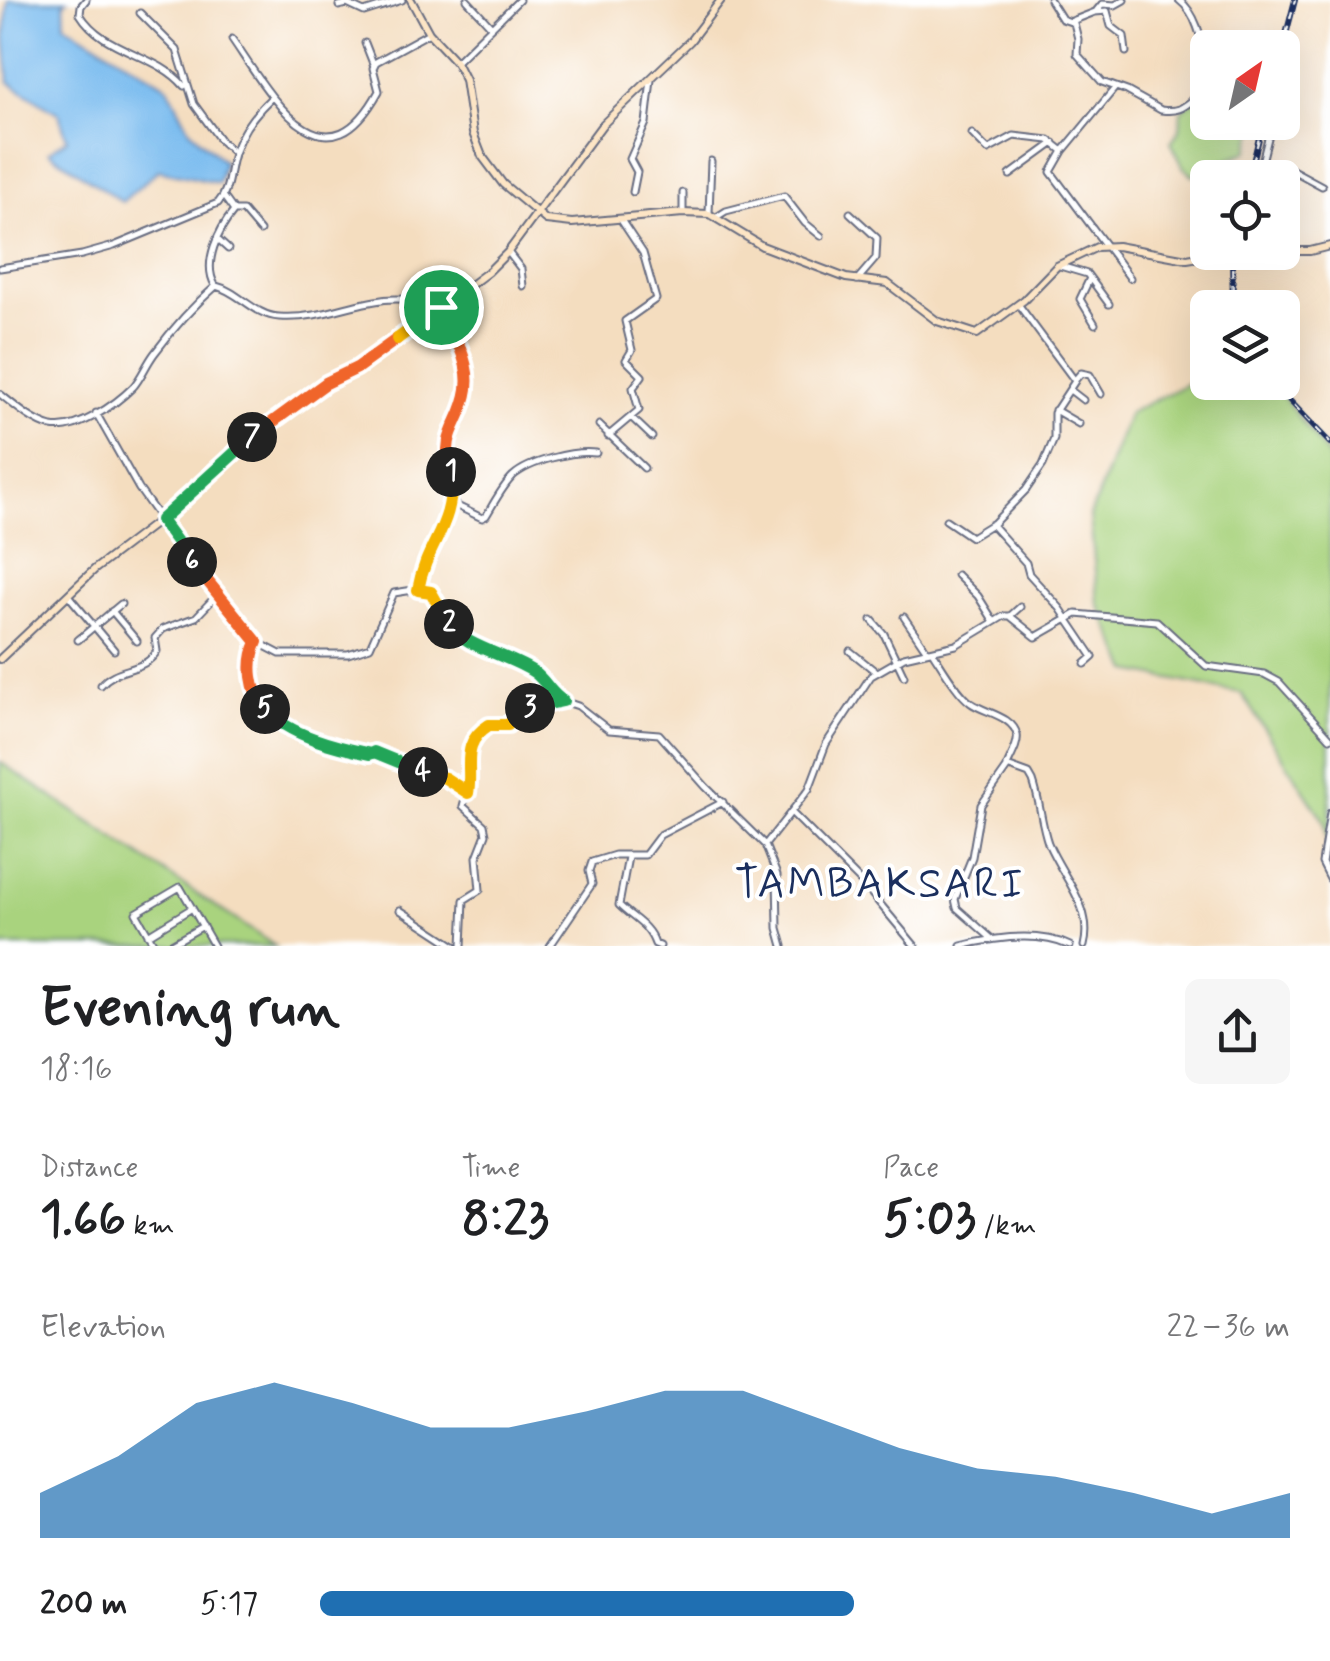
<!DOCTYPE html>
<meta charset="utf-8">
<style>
:root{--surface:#fff;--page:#f6f6f6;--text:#202124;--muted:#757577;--accent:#1f6fb2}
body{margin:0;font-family:Mynerve,sans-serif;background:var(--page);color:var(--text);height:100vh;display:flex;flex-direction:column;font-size:38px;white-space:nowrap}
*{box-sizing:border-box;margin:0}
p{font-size:32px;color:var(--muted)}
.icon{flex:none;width:55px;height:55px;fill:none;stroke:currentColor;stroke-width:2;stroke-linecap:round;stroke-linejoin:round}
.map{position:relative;height:946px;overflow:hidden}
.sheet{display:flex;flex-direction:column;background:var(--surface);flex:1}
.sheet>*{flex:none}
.needle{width:65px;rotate:34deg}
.buttons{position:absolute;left:1190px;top:30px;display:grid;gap:20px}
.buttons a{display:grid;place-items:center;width:110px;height:110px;border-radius:15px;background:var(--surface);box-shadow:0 10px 40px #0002;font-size:50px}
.pin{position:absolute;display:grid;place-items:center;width:85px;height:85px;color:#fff;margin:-42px;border:5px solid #fff;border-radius:50%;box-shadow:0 2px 10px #0007}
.km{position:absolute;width:50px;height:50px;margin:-25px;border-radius:50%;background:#222;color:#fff;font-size:28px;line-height:50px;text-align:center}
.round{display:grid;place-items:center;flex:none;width:105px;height:105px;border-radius:15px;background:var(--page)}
.head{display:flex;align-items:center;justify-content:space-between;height:170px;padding:0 40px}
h1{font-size:55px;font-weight:700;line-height:75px}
.stats{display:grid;grid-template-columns:repeat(3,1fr);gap:15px;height:170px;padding:10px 40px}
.stats div{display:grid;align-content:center}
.stats b{font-size:50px;font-weight:700}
.stats small{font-size:28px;font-weight:400}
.stats p{font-size:28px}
.chart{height:280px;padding:20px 40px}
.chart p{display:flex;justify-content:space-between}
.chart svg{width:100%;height:180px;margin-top:10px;fill:var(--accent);opacity:.7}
ul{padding:0 40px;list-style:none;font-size:32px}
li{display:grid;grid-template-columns:160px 120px 1fr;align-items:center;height:75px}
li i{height:25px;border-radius:12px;background:var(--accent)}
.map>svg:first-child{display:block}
</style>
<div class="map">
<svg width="1330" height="946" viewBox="0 0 1330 946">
<rect width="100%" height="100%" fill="#fff"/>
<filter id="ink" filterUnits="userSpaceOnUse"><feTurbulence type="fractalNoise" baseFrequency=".01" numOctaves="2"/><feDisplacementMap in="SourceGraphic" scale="20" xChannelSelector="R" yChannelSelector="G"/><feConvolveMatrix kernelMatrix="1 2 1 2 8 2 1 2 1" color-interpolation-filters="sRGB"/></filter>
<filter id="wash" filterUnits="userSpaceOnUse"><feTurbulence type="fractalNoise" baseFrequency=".0048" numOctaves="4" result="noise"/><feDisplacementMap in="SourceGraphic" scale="40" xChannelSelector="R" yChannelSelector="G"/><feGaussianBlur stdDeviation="2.25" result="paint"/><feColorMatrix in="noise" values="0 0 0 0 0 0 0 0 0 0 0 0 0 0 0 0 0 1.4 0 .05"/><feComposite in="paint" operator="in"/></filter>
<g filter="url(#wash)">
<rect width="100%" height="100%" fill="#f4ddbf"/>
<!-- green -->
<path fill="#a9d37e" stroke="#62816e" stroke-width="2.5" d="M1207 99 1208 122 1256 123 1248 151 1209 167 1194 176 1184 168 1171 142 1180 129 1181 111 1194 100Z
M1207 374 1208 382 1273 383 1330 458V864L1324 821 1241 693 1129 671 1098 603 1090 516 1129 413Z
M0 762 275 946H0Z"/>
<!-- water -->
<path fill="#7abcef" stroke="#4a76a6" stroke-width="2.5" d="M8 0H67L64 2 65 24 168 87 190 130 224 162 218 183 158 170 122 202 49 152 67 139 59 114 9 82 5 39Z"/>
</g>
<g filter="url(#ink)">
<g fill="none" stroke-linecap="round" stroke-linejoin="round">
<!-- street casing -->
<g stroke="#676c80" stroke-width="9">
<path id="street" d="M86 0 81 6 80 14C103 52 156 53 184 86
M467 0 490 25
M1050 0 1062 19 1074 23 1078 39 1077 54 1102 82 1127 91 1161 110C1177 112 1182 109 1194 99 1193 81 1200 74 1202 59 1204 40 1195 12 1179 0
M339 6 347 4 364 12 402 0
M1097 10 1102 4 1115 5 1124 0
M140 13 177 50 194 104 221 141 233 152
M1072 21 1095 12 1107 11 1111 26 1124 36 1126 52
M232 39C268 91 323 194 379 91L373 68 376 62 429 33
M365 43 374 66
M456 62 519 0
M1282 83 1289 58
M1115 88 1063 151 1051 172 1130 278
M972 134 988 150 1014 136 1049 140 1063 151
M1261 164 1285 166 1322 186
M1010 175 1054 143
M1258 178 1272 122
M633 192 637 172 630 159 646 123 651 80
M224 197 234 211H243L260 231
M683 213V193
M709 213 711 161
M850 213 877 238 876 258 857 280
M715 218 726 211 784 196 805 223 821 236
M217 239 228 249
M508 252 521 269 523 286
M1060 266 1087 274 1109 304
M0 268 82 255 114 246 218 203C231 188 228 169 235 151 242 130 255 113 271 98
M1090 278 1080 299 1095 324
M215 285C202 263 219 229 234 211
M1018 304 1075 381 1054 413V439L1043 465 1026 490 992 525 1026 563 1029 574 1060 608 1093 657 1085 664
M1075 380 1081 373 1090 375 1101 394
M1070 390 1083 400
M0 394C15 406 33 422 52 427 77 432 116 404 133 387 141 378 146 365 154 354 171 331 194 305 216 286 238 291 255 316 279 317 340 321 374 283 441 307L465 364 467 390 447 443 451 474 449 512 442 533 426 557 418 589
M1055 410 1079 424
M96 413 139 489 179 545 257 642 280 654H348L370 647 394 593 426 588 460 637 502 654 536 674 552 695 563 701 522 710 508 725 485 726C461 753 473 776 463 806L484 825 486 834 477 857 480 890 464 900 462 946
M631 417 652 437
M599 425 644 468
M608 436 639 410 633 388 642 376 626 360 632 350 625 321 656 299 643 253 621 220
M451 503 482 518 486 516C494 503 502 487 513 476 530 461 574 450 596 453
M946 520 971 537 992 524
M957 575 978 596 993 620
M68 595 114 650
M112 611 137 641
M1010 616 1020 607
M904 617 927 651
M872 620 884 634 904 676
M78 640 121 604
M257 642C246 663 251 697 269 714 285 729 347 755 369 754 371 754 373 752 376 752 384 752 395 763 404 766 427 775 447 779 468 793
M850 651 875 671
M932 651C942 666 957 693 971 703 985 713 1013 716 1017 735 1019 744 1010 758 1007 766L1029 774 1033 781C1040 801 1041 823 1048 843 1062 877 1094 907 1084 946
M101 685C116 666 144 673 157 651L155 638 163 629 196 617 218 594
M563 701 578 706 609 730 659 734 706 787 765 845 777 875 778 928 783 946
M1330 813 1322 863 1330 879
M793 814 866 887 915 946
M765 845 809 789 826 744 871 676 904 657 956 645 1004 616H1010L1036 637 1076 614 1157 621 1206 666 1264 674 1279 682 1330 738
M628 857 619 905C633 919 648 924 655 944L660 946
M400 910 455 946
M148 935 192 908
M992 939 957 908 955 899 972 857 981 805 1007 768
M155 946 136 913 180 887 214 946
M168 946 203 926
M550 946 592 884 589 871 592 862 615 855H645L660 835 723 802
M961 946C993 938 1039 931 1070 946"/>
</g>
<!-- secondary casing -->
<g stroke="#676c80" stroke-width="10">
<path id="secondary" d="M411 0 429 33 456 62 465 80 473 133 482 156 503 184 546 220 572 223 683 213 709 214 762 246 846 278 887 283 937 321 977 334 1024 300 1057 266 1097 247 1117 246 1187 259 1230 252
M1282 251H1310L1330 246
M0 659 95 569 161 519 239 447 326 383 371 359 488 272 508 252 602 125 690 41 721 0"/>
</g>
<!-- street -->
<use href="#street" stroke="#fff" stroke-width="5"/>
<!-- secondary -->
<use href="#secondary" stroke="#fde5c5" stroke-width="6"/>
<!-- rail casing -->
<g stroke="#1b2f5e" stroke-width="6">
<path id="rail" d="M1282 50 1295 0
M1249 178 1263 122
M1232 252 1233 308
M1272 382 1330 443"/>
</g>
<!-- rail -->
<use href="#rail" stroke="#fff" stroke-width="2.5" stroke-dasharray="8" stroke-linecap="butt"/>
</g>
</g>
<g fill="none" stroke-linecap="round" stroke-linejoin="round" filter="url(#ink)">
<!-- split-1 casing -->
<g stroke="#fff" stroke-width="20">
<path id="split-1" d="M441 307C452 332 471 361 467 389 462 425 440 431 451 472"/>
</g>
<!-- split-2 casing -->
<g stroke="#fff" stroke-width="20">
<path id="split-2" d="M449 624 431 592 418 590C427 540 455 528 451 472"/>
</g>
<!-- split-3 casing -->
<g stroke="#fff" stroke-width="20">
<path id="split-3" d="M449 624C462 646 511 656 534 672 546 681 550 693 563 701L530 708"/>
</g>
<!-- split-4 casing -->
<g stroke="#fff" stroke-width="20">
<path id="split-4" d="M423 772 445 778 468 793C473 767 459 744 489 725H508L522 710 530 708"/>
</g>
<!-- split-5 casing -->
<g stroke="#fff" stroke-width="20">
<path id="split-5" d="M265 709C290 736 336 747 370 754L374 752 423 772"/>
</g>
<!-- split-6 casing -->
<g stroke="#fff" stroke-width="20">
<path id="split-6" d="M192 562 257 642C247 663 251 691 265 709"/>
</g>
<!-- split-7 casing -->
<g stroke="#fff" stroke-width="20">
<path id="split-7" d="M192 562 161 520 252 437"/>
</g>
<!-- split-8 casing -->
<g stroke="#fff" stroke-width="20">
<path id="split-8" d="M252 437 326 383 357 368 397 339"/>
</g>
<!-- split-9 casing -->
<g stroke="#fff" stroke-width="20">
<path id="split-9" d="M397 339 441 307"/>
</g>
<!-- split-1 -->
<use href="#split-1" stroke="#f0652b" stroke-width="12"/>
<!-- split-2 -->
<use href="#split-2" stroke="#f5b400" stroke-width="12"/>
<!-- split-3 -->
<use href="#split-3" stroke="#22a559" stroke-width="12"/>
<!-- split-4 -->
<use href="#split-4" stroke="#f5b400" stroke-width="12"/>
<!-- split-5 -->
<use href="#split-5" stroke="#22a559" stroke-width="12"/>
<!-- split-6 -->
<use href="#split-6" stroke="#f0652b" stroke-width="12"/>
<!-- split-7 -->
<use href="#split-7" stroke="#22a559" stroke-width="12"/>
<!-- split-8 -->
<use href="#split-8" stroke="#f0652b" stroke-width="12"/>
<!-- split-9 -->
<use href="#split-9" stroke="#f5b400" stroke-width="12"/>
</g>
<g text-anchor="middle" stroke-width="8" stroke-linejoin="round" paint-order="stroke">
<!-- quarter labels -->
<g font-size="42" letter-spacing="2.5" fill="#1b2f5e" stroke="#fff">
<text x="880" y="897">TAMBAKSARI</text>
</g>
</g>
</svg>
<div class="buttons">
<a><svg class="needle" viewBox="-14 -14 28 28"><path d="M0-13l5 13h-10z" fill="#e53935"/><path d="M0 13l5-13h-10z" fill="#757577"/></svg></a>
<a><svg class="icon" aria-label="locate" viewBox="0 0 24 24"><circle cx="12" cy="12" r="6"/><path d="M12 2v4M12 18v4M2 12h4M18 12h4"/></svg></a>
<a><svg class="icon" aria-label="layers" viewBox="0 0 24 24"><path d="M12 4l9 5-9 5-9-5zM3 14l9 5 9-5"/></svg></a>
</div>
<div class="pin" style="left:441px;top:307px;background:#1e9e55"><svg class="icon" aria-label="arrive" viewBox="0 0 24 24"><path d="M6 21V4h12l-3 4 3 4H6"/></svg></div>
<b class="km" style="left:451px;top:472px">1</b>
<b class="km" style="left:449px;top:624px">2</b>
<b class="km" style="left:530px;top:708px">3</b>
<b class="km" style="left:423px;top:772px">4</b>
<b class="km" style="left:265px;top:709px">5</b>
<b class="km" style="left:192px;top:562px">6</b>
<b class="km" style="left:252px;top:437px">7</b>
</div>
<section class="sheet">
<div class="head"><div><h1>Evening run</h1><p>18:16</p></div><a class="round"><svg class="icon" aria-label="share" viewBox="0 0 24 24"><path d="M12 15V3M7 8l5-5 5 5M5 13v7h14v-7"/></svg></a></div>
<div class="stats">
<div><p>Distance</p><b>1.66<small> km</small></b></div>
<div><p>Time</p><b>8:23</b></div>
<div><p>Pace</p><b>5:03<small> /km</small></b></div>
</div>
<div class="chart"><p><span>Elevation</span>22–36 m</p>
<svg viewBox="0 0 160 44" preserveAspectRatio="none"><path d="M0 44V33L10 24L20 11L30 6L40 11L50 17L60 17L70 13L80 8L90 8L100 15L110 22L120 27L130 29L140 33L150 38L160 33V44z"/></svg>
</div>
<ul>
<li><b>200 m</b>5:17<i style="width:55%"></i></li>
</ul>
</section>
